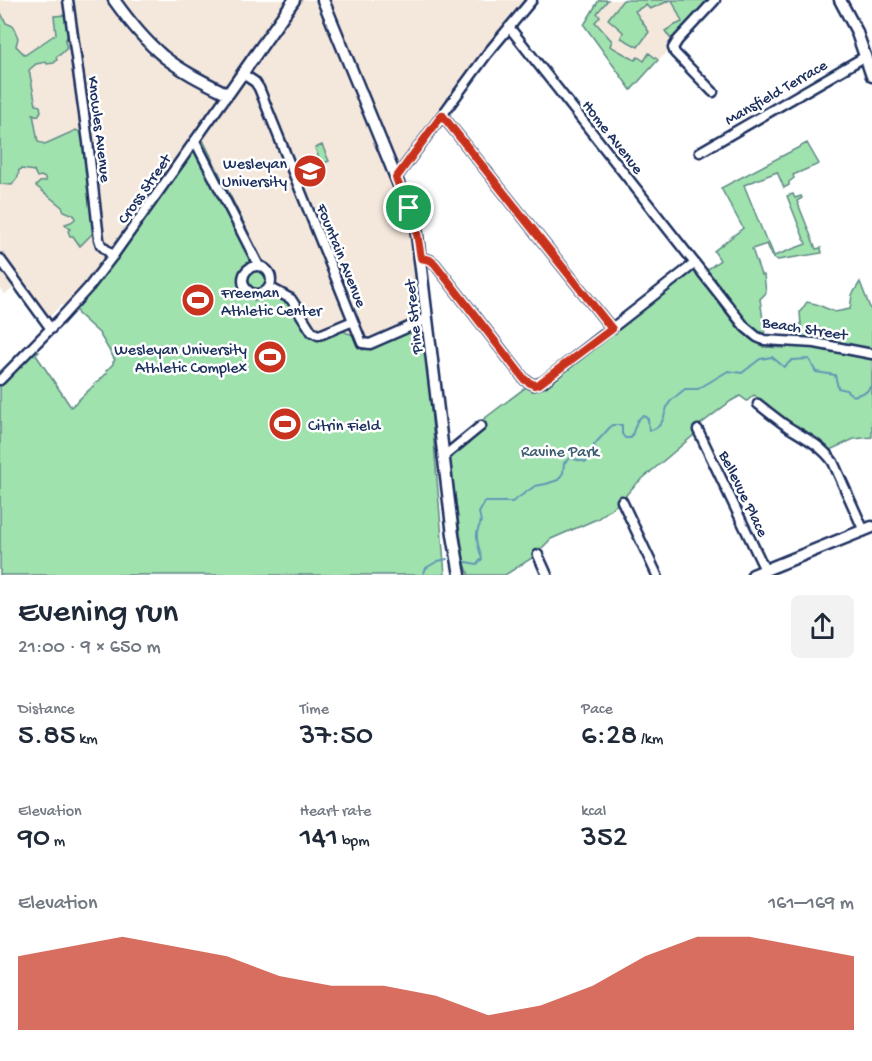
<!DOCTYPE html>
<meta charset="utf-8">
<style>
:root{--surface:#fff;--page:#f2f2f3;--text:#1f2937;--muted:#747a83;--accent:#c8321e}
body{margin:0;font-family:"Gochi Hand",sans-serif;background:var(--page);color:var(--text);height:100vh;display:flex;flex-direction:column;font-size:22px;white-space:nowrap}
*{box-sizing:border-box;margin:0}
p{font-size:20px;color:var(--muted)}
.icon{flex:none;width:33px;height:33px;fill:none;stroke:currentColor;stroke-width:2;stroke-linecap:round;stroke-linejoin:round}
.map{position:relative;height:575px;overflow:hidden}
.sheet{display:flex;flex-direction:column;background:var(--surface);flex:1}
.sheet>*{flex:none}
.pin{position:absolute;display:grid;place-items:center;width:51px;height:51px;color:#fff;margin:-26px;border:3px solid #fff;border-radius:50%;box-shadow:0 2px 6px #0007}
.round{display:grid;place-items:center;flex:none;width:63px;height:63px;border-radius:9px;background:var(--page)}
.headline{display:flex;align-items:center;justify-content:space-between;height:102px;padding:0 18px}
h1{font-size:33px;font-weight:600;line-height:45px}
.metrics{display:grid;grid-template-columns:repeat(3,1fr);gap:9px;height:102px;padding:6px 18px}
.metrics div{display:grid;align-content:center}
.metrics b{font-size:30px;font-weight:600}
.metrics small{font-size:16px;font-weight:400}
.metrics p{font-size:16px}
.chart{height:168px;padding:12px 18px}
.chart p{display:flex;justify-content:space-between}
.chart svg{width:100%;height:108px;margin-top:6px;fill:var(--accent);opacity:.7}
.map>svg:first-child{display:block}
</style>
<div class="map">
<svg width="872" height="575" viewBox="0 0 872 575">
<rect width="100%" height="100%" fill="#fff"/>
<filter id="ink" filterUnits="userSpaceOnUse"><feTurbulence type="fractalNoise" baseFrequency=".0167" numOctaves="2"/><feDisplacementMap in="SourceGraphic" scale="12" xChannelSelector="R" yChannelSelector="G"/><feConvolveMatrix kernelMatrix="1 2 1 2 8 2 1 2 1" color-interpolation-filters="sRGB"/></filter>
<g filter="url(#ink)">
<!-- built -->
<path fill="#f4e8dc" d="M0 0H532L505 32 392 183 411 229 417 254 424 324 363 350 360 348 355 336 351 335 349 333 328 335 315 328 296 300 276 284 259 254 203 140 76 309 61 305 42 324 13 289 5 294 0 289V175L23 60 0 11Z
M599 0H709L676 36 673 37 666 54 658 60 631 90 584 25Z"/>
<!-- green -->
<path fill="#a0e2ad" stroke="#5e8886" stroke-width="1.5" d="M599 0H608L597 13 600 17 595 22 612 41 610 46 635 60 638 57 644 61 649 53 658 60 631 90 584 25Z
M623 0H671L650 9 646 5 635 11 649 32 638 47 621 38 623 32 608 19Z
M672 0H709L676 36 670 38 665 31 673 26 682 22Z
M0 11 6 23 13 26 18 38 16 46 25 55 56 34 54 16 67 15 70 31 65 41 67 48 61 54 56 57 57 60 54 63 47 64 46 62 36 64 29 70 36 105 40 106 41 111 38 116 33 114 38 142 45 144 76 130 82 133 94 232 80 246 73 236H70L68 231 70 229 65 224 71 222 75 219 74 215 64 211 62 207 36 186 40 182 46 181 45 178 41 176 37 177 34 171 22 169 19 170 18 177 12 185 0 184Z
M203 140 259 254 276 284 279 288 295 296 315 328 328 335 342 330C344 332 351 335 355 335L360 348 363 350 424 324 445 575H0V386L35 351 39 352 36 355 71 407 107 373 106 371 113 364V362L115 360 99 333 78 314 76 309Z
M807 143 819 164 793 175 794 178 789 182V185L784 188 777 172 744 185 766 240 768 241 774 256 806 244 787 196 793 194 795 198 801 196 802 198 797 201 816 249 821 248 822 253 778 260 773 258 767 244 752 249 761 275H764L766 293 760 299 765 333 755 331 729 301 707 270 720 260 714 251 743 228 721 188Z
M322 145 329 161 321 164 315 148Z
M689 264 737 327 750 339 760 343 763 347 784 348V345L820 347 872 357V437L854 439 830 450 775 413 754 395 747 401 740 396 731 401 693 430 695 434 635 485 619 503 597 519 551 539 532 558 505 575H469L464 561 448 446Z
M860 282 872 313V350L802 339 800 312 807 302 816 304 835 312 850 309 852 295Z"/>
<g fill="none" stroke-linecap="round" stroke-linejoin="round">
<!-- stream -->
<path stroke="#6297b6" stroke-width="2" d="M466 562 477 564 482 559C480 551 476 542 477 533 479 523 483 525 479 513L485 502H512L535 486 546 484 558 480 563 473 564 463 570 458 586 462 596 451 594 445 612 425H622V434L625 438H631L637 421 643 415 648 419 649 431C666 426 662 416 669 403 673 398 680 393 685 389H698L728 371 742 373 760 359 772 357 784 367 792 360 809 359 816 372 835 375 838 388 846 390 853 396 866 392 872 385
M423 575 426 568 438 561 447 559"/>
<!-- minor casing -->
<g stroke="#1b2f5e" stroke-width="13">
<path id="minor" d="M68 0 88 142 99 239 101 245 113 256
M509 27 745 327 757 337 764 340 815 343 872 354
M243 74 255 82 259 88 362 343 370 344 427 319
M713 92 675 53 673 48 678 40 715 0
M442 115 612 329
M195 141 259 266
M700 152 866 56
M396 178 487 54 532 0
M421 258 430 260 435 264 525 380 534 385 543 382 694 264
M0 259 51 329
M243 280a14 14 0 1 1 28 0a14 14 0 1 1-28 0Z
M269 287 291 299 312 332 318 335 322 334 353 321
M0 380 60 319 89 287 115 253 228 94
M758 404C768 412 778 420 788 427 804 437 822 446 833 462L864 531
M698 430 765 570
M443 457 481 426
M622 501 657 575
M538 555 547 575"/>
</g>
<!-- tertiary casing -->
<g stroke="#1b2f5e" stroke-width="15">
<path id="tertiary" d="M114 0C129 21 144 40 163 56 183 72 206 83 228 94L294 0
M323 0 416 227 453 535 460 575
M840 0 856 30 872 76
M753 575 872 527"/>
</g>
<!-- minor -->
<use href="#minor" stroke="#fff" stroke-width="8"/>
<!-- tertiary -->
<use href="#tertiary" stroke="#fff" stroke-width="10"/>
</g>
</g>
<g fill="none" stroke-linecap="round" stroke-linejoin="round" filter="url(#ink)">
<!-- route casing -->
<g stroke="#fff" stroke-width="12">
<path id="route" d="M442 115 612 329 539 384 534 385 525 380 435 264 430 260 421 258 416 227 396 178Z"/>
</g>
<!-- route -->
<use href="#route" stroke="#c8321e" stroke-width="8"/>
</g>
<!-- icons -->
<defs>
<g id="university-disc" transform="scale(1.725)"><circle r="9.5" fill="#c8321e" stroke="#fff"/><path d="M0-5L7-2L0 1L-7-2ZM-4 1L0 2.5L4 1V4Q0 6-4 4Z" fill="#fff"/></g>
<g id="stadium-disc" transform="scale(1.725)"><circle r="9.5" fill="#c8321e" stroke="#fff"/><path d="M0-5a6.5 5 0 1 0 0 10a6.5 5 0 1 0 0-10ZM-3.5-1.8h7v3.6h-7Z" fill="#fff"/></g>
</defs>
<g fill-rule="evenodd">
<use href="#university-disc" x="310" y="171"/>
<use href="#stadium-disc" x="198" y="300"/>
<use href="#stadium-disc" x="270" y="357"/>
<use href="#stadium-disc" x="285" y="424"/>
</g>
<g text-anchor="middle" stroke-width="5" stroke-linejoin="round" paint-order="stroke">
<!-- street labels -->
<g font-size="16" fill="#1b2f5e" stroke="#fff">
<text transform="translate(775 91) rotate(-30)" y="6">Mansfield Terrace</text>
<text transform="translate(101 129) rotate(83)" y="6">Knowles Avenue</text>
<text transform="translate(614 136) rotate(52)" y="6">Home Avenue</text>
<text transform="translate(143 188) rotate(-55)" y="6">Cross Street</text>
<text transform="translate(343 255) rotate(68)" y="6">Fountain Avenue</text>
<text transform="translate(412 317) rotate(-96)" y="6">Pine Street</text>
<text transform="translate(805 327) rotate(9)" y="6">Beach Street</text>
<text transform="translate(745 493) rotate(64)" y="6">Bellevue Place</text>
</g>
<!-- poi labels -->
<g font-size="16" fill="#1b2f5e" stroke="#fff" text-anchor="end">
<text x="287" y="168">Wesleyan<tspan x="287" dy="18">University</tspan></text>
<text x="221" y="297" text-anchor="start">Freeman<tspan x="221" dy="18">Athletic Center</tspan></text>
<text x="247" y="354">Wesleyan University<tspan x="247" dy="18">Athletic Complex</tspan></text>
<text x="308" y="430" text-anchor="start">Citrin Field</text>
</g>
<!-- park labels -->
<g font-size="16" fill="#3c5c72" stroke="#fff">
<text x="560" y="456">Ravine Park</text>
</g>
</g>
</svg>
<div class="pin" style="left:409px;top:208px;background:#1e9e55"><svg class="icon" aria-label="arrive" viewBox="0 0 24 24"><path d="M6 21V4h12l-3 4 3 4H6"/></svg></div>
</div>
<section class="sheet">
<div class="headline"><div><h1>Evening run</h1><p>21:00 · 9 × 650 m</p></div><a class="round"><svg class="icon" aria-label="share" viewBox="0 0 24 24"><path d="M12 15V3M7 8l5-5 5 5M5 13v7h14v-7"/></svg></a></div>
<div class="metrics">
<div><p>Distance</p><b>5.85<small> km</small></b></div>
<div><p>Time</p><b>37:50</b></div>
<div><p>Pace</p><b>6:28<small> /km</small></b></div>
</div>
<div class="metrics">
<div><p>Elevation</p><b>90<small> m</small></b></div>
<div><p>Heart rate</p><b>141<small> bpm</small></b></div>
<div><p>kcal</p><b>352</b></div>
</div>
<div class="chart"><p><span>Elevation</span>161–169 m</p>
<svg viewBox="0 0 160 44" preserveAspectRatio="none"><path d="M0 44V14L10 10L20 6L30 10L40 14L50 22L60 26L70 26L80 30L90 38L100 34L110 26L120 14L130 6L140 6L150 10L160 14V44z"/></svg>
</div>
</section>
